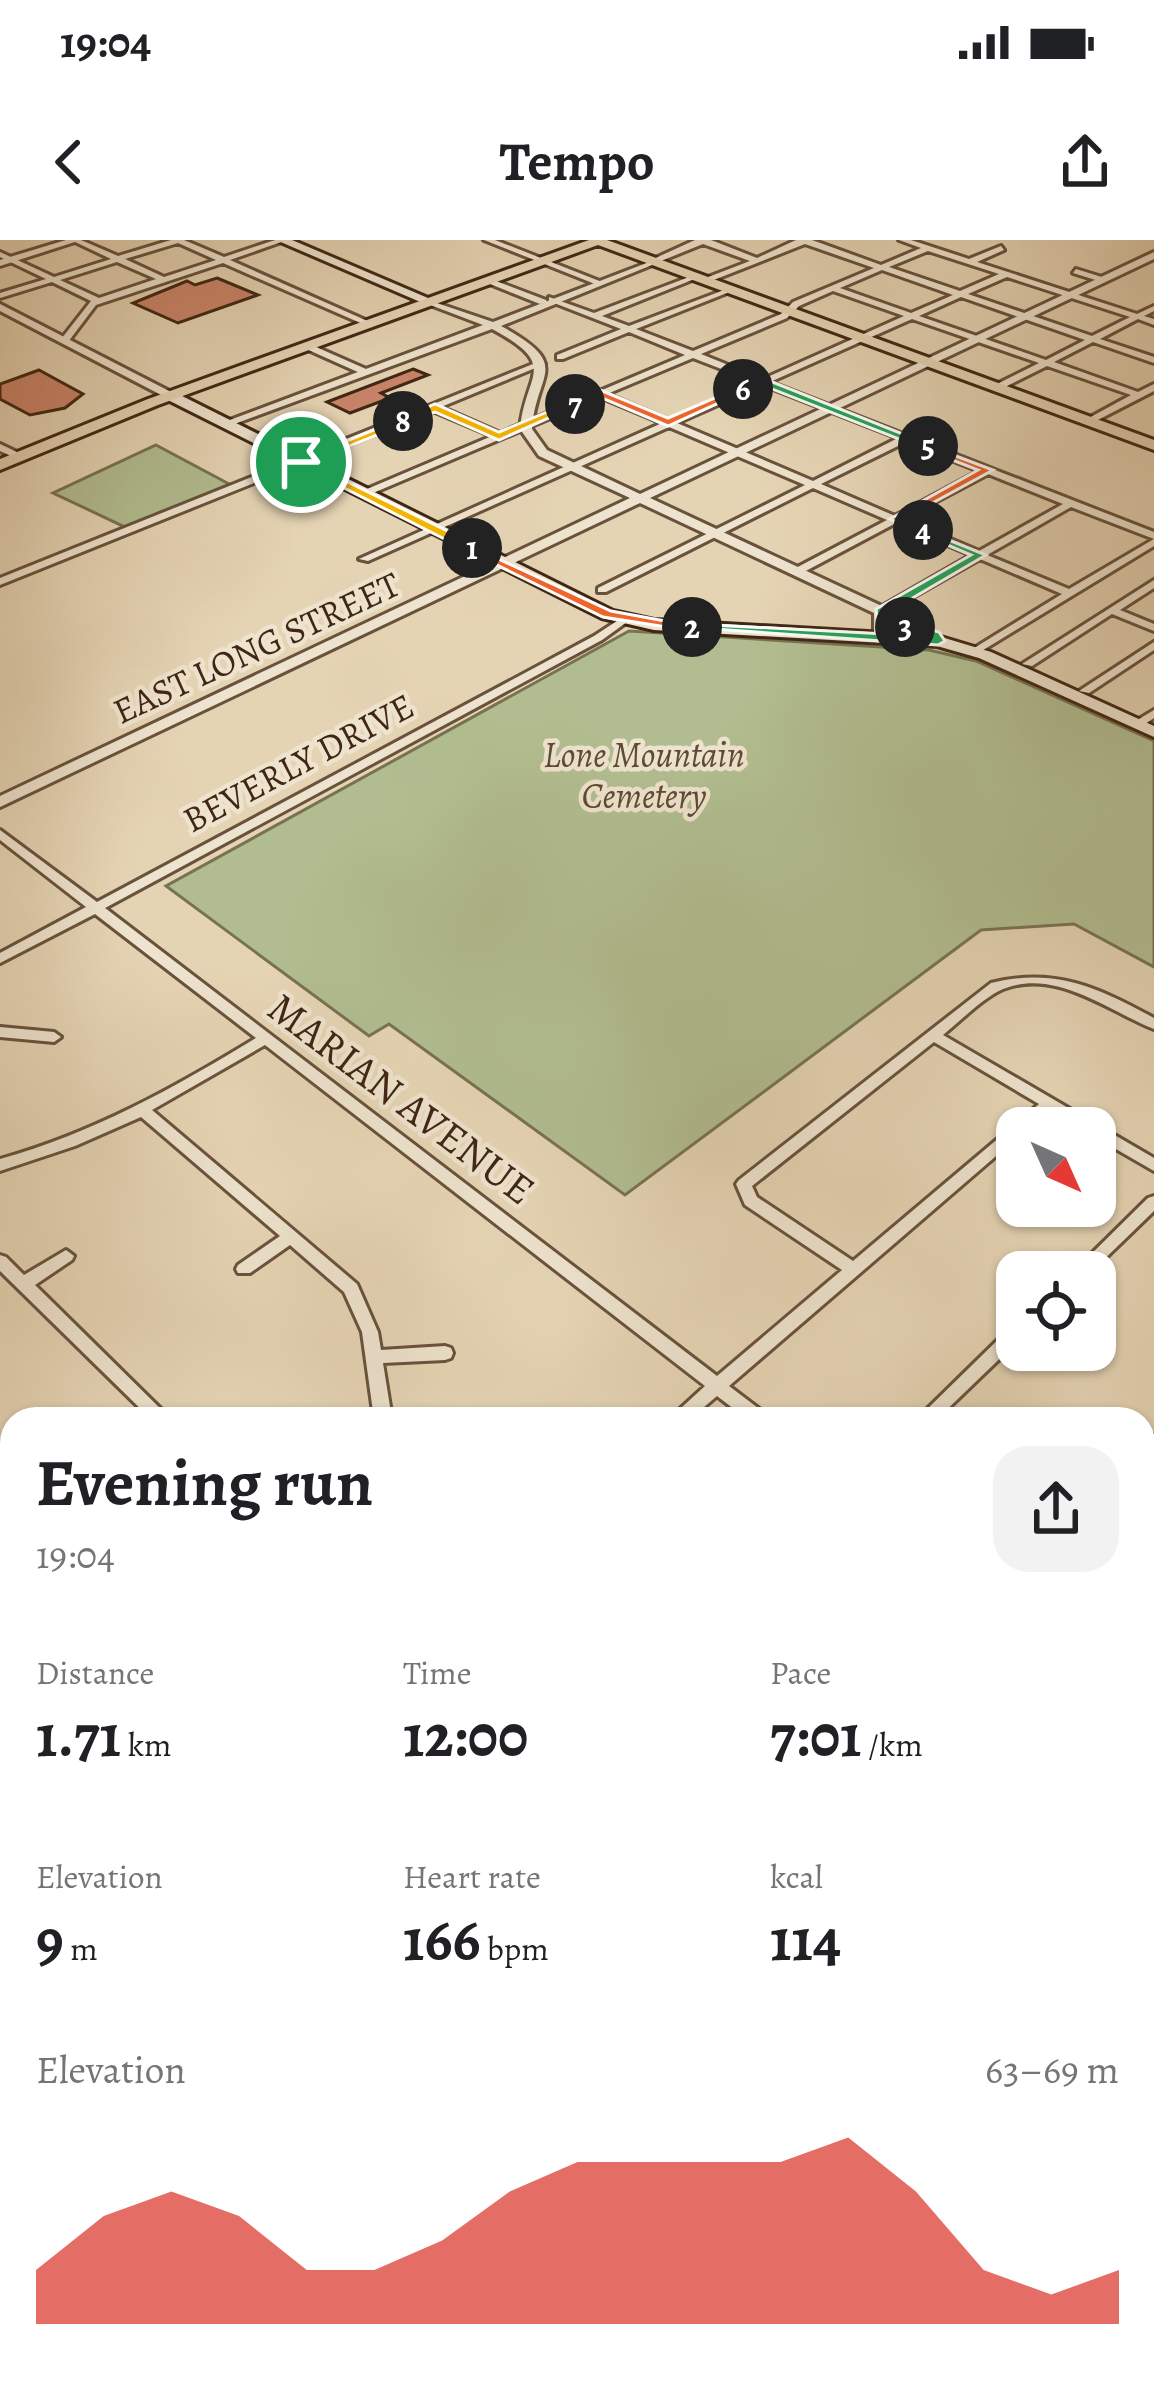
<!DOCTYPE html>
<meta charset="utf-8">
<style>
:root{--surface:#fff;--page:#f2f2f2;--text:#202124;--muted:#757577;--accent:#d93025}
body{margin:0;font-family:Alegreya,serif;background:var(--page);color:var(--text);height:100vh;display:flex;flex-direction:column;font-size:45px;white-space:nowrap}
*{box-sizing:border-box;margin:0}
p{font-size:39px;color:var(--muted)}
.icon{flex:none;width:66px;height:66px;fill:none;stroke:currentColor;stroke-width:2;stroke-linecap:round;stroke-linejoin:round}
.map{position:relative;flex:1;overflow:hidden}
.drawer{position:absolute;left:0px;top:1167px;width:1155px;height:975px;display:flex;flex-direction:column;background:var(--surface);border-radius:36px 36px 0 0;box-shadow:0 3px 9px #0004}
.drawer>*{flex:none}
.needle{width:78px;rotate:135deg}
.buttons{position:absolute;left:996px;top:867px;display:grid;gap:24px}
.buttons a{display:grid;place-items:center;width:120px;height:120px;border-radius:24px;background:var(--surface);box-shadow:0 3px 9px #0004;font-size:60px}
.pin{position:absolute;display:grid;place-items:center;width:102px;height:102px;color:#fff;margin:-51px;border:6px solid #fff;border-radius:50%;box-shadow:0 3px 12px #0007}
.km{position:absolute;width:60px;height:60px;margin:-30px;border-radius:50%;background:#222;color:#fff;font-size:33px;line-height:60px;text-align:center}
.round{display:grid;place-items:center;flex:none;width:126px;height:126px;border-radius:36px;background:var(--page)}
.headline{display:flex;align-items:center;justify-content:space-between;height:204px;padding:0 36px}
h1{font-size:66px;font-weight:600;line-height:90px}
.figures{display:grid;grid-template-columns:repeat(3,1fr);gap:18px;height:204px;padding:12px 36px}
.figures div{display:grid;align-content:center}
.figures b{font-size:60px;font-weight:600}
.figures small{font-size:33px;font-weight:400}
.figures p{font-size:33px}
.chart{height:336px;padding:24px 36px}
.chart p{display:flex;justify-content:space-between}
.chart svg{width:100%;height:216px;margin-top:12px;fill:var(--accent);opacity:.7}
.status{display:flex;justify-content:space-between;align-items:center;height:84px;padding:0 60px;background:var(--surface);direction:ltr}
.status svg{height:33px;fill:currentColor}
header{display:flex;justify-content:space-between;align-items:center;height:156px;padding:0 36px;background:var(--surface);font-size:54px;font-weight:600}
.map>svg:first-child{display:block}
</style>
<div class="status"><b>19:04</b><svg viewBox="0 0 49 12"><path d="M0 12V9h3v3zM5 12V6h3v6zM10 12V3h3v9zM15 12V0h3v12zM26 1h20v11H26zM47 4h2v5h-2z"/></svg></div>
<header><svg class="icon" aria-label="back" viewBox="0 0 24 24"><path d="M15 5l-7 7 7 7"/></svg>Tempo<svg class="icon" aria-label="share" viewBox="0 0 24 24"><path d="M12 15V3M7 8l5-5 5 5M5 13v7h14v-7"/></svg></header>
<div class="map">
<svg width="1154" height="2141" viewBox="0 0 1154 2141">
<rect width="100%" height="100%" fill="#e5d4b4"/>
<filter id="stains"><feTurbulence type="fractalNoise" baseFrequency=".00167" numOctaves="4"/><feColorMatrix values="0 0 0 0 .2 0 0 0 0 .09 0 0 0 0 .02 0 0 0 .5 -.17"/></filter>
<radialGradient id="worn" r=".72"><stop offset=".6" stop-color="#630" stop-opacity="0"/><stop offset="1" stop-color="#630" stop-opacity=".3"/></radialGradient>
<!-- green -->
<path fill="#b1bd90" stroke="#787252" stroke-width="3" d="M156 205 231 245 125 287 53 253Z
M629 391 929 410 976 421 1154 501V727L1074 684 981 690 625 955 389 784 369 796 166 646Z
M159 2130H301L310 2141H154Z"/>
<!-- building -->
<path fill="#ca856a" stroke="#402714" stroke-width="3" d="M217 38 258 55 178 83 133 63 187 41 195 45Z
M413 129 428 135 381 153 390 158 350 173 327 162Z
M39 130 83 154 65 168 30 175 0 159V144Z"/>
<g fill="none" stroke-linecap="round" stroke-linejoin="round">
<!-- minor casing -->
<g stroke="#69523c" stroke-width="6">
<path id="minor" d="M71 0H81L118 16 171 0H184L224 17 275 0H287L230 20 372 83 365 85 223 23 96 65 68 102H62V98L91 61 52 42 0 58V53L46 39 0 17V12L54 37 111 19ZM178 3 216 20 164 37 125 19ZM117 22 156 39 99 58 60 40Z
M484 0H495L602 42 595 44Z
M695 0H711L757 18 796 0H812L881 25 921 8 899 0H911L969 19 1001 6 1004 10 977 22 1137 74 1154 66V71L1144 76 1154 79V85L1138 79 1100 99 1154 117V123L1093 102 1054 122 1138 152 1154 144V151L1090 184 1085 181 1087 179 1131 155 1047 126 1001 149H995V145L1039 123 912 79 770 142 1154 292V306L975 415 971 414V410L1062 354 980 319 885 373H877V369L971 315 896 283 800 334H792V330L887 280 813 248 606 352H598V348L805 245 669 187 368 321 359 319 662 183 600 157 366 256H360V252L492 196 433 171 0 345V338L538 122 545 124 441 167 500 193 685 115 629 92 563 119H557V115L621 89 549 61V57L594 73 697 34V38L602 76 629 86 732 47V51L636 89 693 111 781 74 793 62 874 28 805 4 706 43 703 39 750 21 703 4 656 23 649 21ZM928 11 999 34 960 51 889 27ZM882 30 953 55 911 73 840 48ZM1007 37 1130 77 1092 96 968 54ZM833 51 904 76 763 139 701 114 787 78 799 66ZM961 57 1085 100 1046 120 919 76ZM693 118 755 142 669 180 607 154ZM763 145 898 198 813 241 677 183ZM906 202 979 231 895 276 821 244ZM988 234 1063 264 979 311 903 279ZM1071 267 1154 299 1069 349 987 315Z
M1076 29 1105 38 1106 40 1102 42 1073 33Z
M488 38 546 60 547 62 540 64 485 42Z
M307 103 366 129 367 131 360 133 304 108 303 106Z
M0 204 21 214 23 216 18 219 0 211Z
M1154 340V348L1120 370 1154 384V391L1112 374 1032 426 1022 424Z
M623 377 628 380 627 382 602 400 105 668 717 1136 842 1030 745 965 736 944 739 940 991 743C1055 727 1099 748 1154 778V789C1108 771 1056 728 1003 749 984 757 959 782 943 795L1154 918V931L1095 897V888H1080L1050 870 1029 888H1017V898L729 1146 766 1174 769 1179H747L717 1156 690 1179H669L705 1146 265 805 152 870 357 1044 378 1092 381 1110 445 1106 451 1108 453 1113 451 1118 445 1120 383 1123 392 1179H374L362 1092 344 1052 290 1005 250 1033H238L236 1029 238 1025 280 996 141 877 75 906 0 931V919C93 893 174 848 256 798L95 674 0 723V713L86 667 0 600V590L97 662 594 396ZM934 802 1039 864 853 1021 757 957 752 946Z
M1154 402V410L1089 453 1079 451Z
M1154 470V478L1142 486H1134V482Z
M0 787 54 792 61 797 54 802 0 797Z
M1154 956V971L1091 1032H1073L1148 958Z
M66 1010 74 1016 72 1020 35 1045 171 1179H151L0 1031V1015L6 1017 24 1035Z
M1017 1085V1102L937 1179H917L1011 1087Z
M1154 1195V1213L1143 1220V1202Z
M0 1259 12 1268V1288L0 1279Z
M1143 1464 1154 1469V1490L1143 1485Z
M1154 1498V1522L1143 1530V1505Z
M0 1706 12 1711V1733L0 1728Z
M1154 1898V1930L1143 1937V1905Z
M1143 2070 1154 2075V2105L1143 2100Z
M322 2130H350L356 2141H328Z
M616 2130H645L639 2141H610Z
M983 2130H1011L1006 2141H978Z"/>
</g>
<!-- tertiary casing -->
<g stroke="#69523c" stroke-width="6">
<path id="tertiary" d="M66 0H81L0 26V20Z
M1154 12V19L650 258 886 368V399L874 396V373L640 263 0 567V556L630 258 539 216 520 189C525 133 561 126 492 89L229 186 219 184 483 85 425 63V59L493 82 657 19V23L501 86C574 126 536 131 532 189L547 210 640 254Z
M0 64 173 153 175 155 165 157 0 71Z"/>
</g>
<!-- secondary casing -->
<g stroke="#402714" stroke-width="6">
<path id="secondary" d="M276 0H292L435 61 425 64Z
M164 152H174L613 371 654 380 938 396 991 412 1154 486V497L979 418 937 406 654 390 602 378 164 158Z"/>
</g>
<!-- primary casing -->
<g stroke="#402714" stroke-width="6">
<path id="primary" d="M589 0H607L1154 200V210L598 5 158 165 0 230V219L148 159Z"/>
</g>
<!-- minor -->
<use href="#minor" fill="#eee3ce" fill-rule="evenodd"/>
<!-- tertiary -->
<use href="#tertiary" fill="#eee3ce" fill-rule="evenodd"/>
<!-- secondary -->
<use href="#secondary" fill="#eee3ce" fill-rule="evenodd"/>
<!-- primary -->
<use href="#primary" fill="#e5d4b4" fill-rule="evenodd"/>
</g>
<!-- split-1 -->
<path fill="#f5b400" stroke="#fff" stroke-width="3" d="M301 219 476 305 478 308 468 311 297 224Z"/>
<!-- split-2 -->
<path fill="#f0652b" stroke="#fff" stroke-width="3" d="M468 305 611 371 698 387 692 391 603 377 468 311Z"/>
<!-- split-3 -->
<path fill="#22a559" stroke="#fff" stroke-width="3" d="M905 383 939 392 945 401 938 405 685 387 692 384 925 396 900 390Z"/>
<!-- split-4 -->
<path fill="#22a559" stroke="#fff" stroke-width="3" d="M919 288 986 315 887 373 889 380 909 384V390L878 385 876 369 971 315 919 293Z"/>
<!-- split-5 -->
<path fill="#f0652b" stroke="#fff" stroke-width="3" d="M924 204 993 230 905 278 927 288 923 294 890 279 978 230 924 209Z"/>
<!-- split-6 -->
<path fill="#22a559" stroke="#fff" stroke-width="3" d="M758 139H765L933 206 924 209 762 145 743 153 738 149Z"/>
<!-- split-7 -->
<path fill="#f0652b" stroke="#fff" stroke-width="3" d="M740 147 749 149 668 186 600 157 575 167 570 164 600 150 668 178Z"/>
<!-- split-8 -->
<path fill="#f5b400" stroke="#fff" stroke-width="3" d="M571 162 580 164 499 200 435 172 403 184 397 181 435 164 499 192Z"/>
<!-- split-9 -->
<path fill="#f5b400" stroke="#fff" stroke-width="3" d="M403 178 407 183 305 224 295 222Z"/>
<g text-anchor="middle" stroke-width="9" stroke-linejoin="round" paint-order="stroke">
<!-- far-street labels -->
<g font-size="36" fill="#402714" stroke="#eee3ce">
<text transform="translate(256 407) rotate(-25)" y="13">EAST LONG STREET</text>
<text transform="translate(298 522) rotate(-28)" y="13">BEVERLY DRIVE</text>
</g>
<!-- far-park labels -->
<g font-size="36" font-style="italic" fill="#5c4c33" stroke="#eee3ce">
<text x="644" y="527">Lone Mountain<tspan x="644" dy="41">Cemetery</tspan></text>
</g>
<!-- street labels -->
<g font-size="42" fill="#402714" stroke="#eee3ce">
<text transform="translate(402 858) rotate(37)" y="15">MARIAN AVENUE</text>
</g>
</g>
<rect width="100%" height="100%" filter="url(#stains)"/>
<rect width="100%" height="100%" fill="url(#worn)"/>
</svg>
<div class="buttons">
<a><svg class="needle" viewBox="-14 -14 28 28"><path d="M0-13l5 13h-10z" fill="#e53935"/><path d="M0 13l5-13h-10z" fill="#757577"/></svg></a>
<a><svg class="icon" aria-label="locate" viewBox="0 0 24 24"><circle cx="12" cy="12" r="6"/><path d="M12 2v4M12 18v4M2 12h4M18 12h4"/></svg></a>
</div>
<div class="pin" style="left:301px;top:222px;background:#1e9e55"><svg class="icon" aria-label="arrive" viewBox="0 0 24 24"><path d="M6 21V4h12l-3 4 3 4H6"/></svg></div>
<b class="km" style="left:472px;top:308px">1</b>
<b class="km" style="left:692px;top:387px">2</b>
<b class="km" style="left:905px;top:387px">3</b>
<b class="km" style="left:923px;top:290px">4</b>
<b class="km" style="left:928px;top:206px">5</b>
<b class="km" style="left:743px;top:149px">6</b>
<b class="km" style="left:575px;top:164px">7</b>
<b class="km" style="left:403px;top:181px">8</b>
<section class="drawer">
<div class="headline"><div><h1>Evening run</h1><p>19:04</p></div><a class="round"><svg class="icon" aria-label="share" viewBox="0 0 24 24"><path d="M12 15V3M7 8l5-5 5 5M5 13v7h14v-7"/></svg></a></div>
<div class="figures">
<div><p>Distance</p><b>1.71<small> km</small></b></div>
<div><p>Time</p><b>12:00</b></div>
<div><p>Pace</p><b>7:01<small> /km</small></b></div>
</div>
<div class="figures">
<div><p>Elevation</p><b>9<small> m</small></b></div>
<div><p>Heart rate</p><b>166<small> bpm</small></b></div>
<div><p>kcal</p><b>114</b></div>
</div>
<div class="chart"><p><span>Elevation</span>63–69 m</p>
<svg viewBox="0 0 160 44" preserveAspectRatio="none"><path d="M0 44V33L10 22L20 17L30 22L40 33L50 33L60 27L70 17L80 11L90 11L100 11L110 11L120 6L130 17L140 33L150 38L160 33V44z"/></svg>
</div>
</section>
</div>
